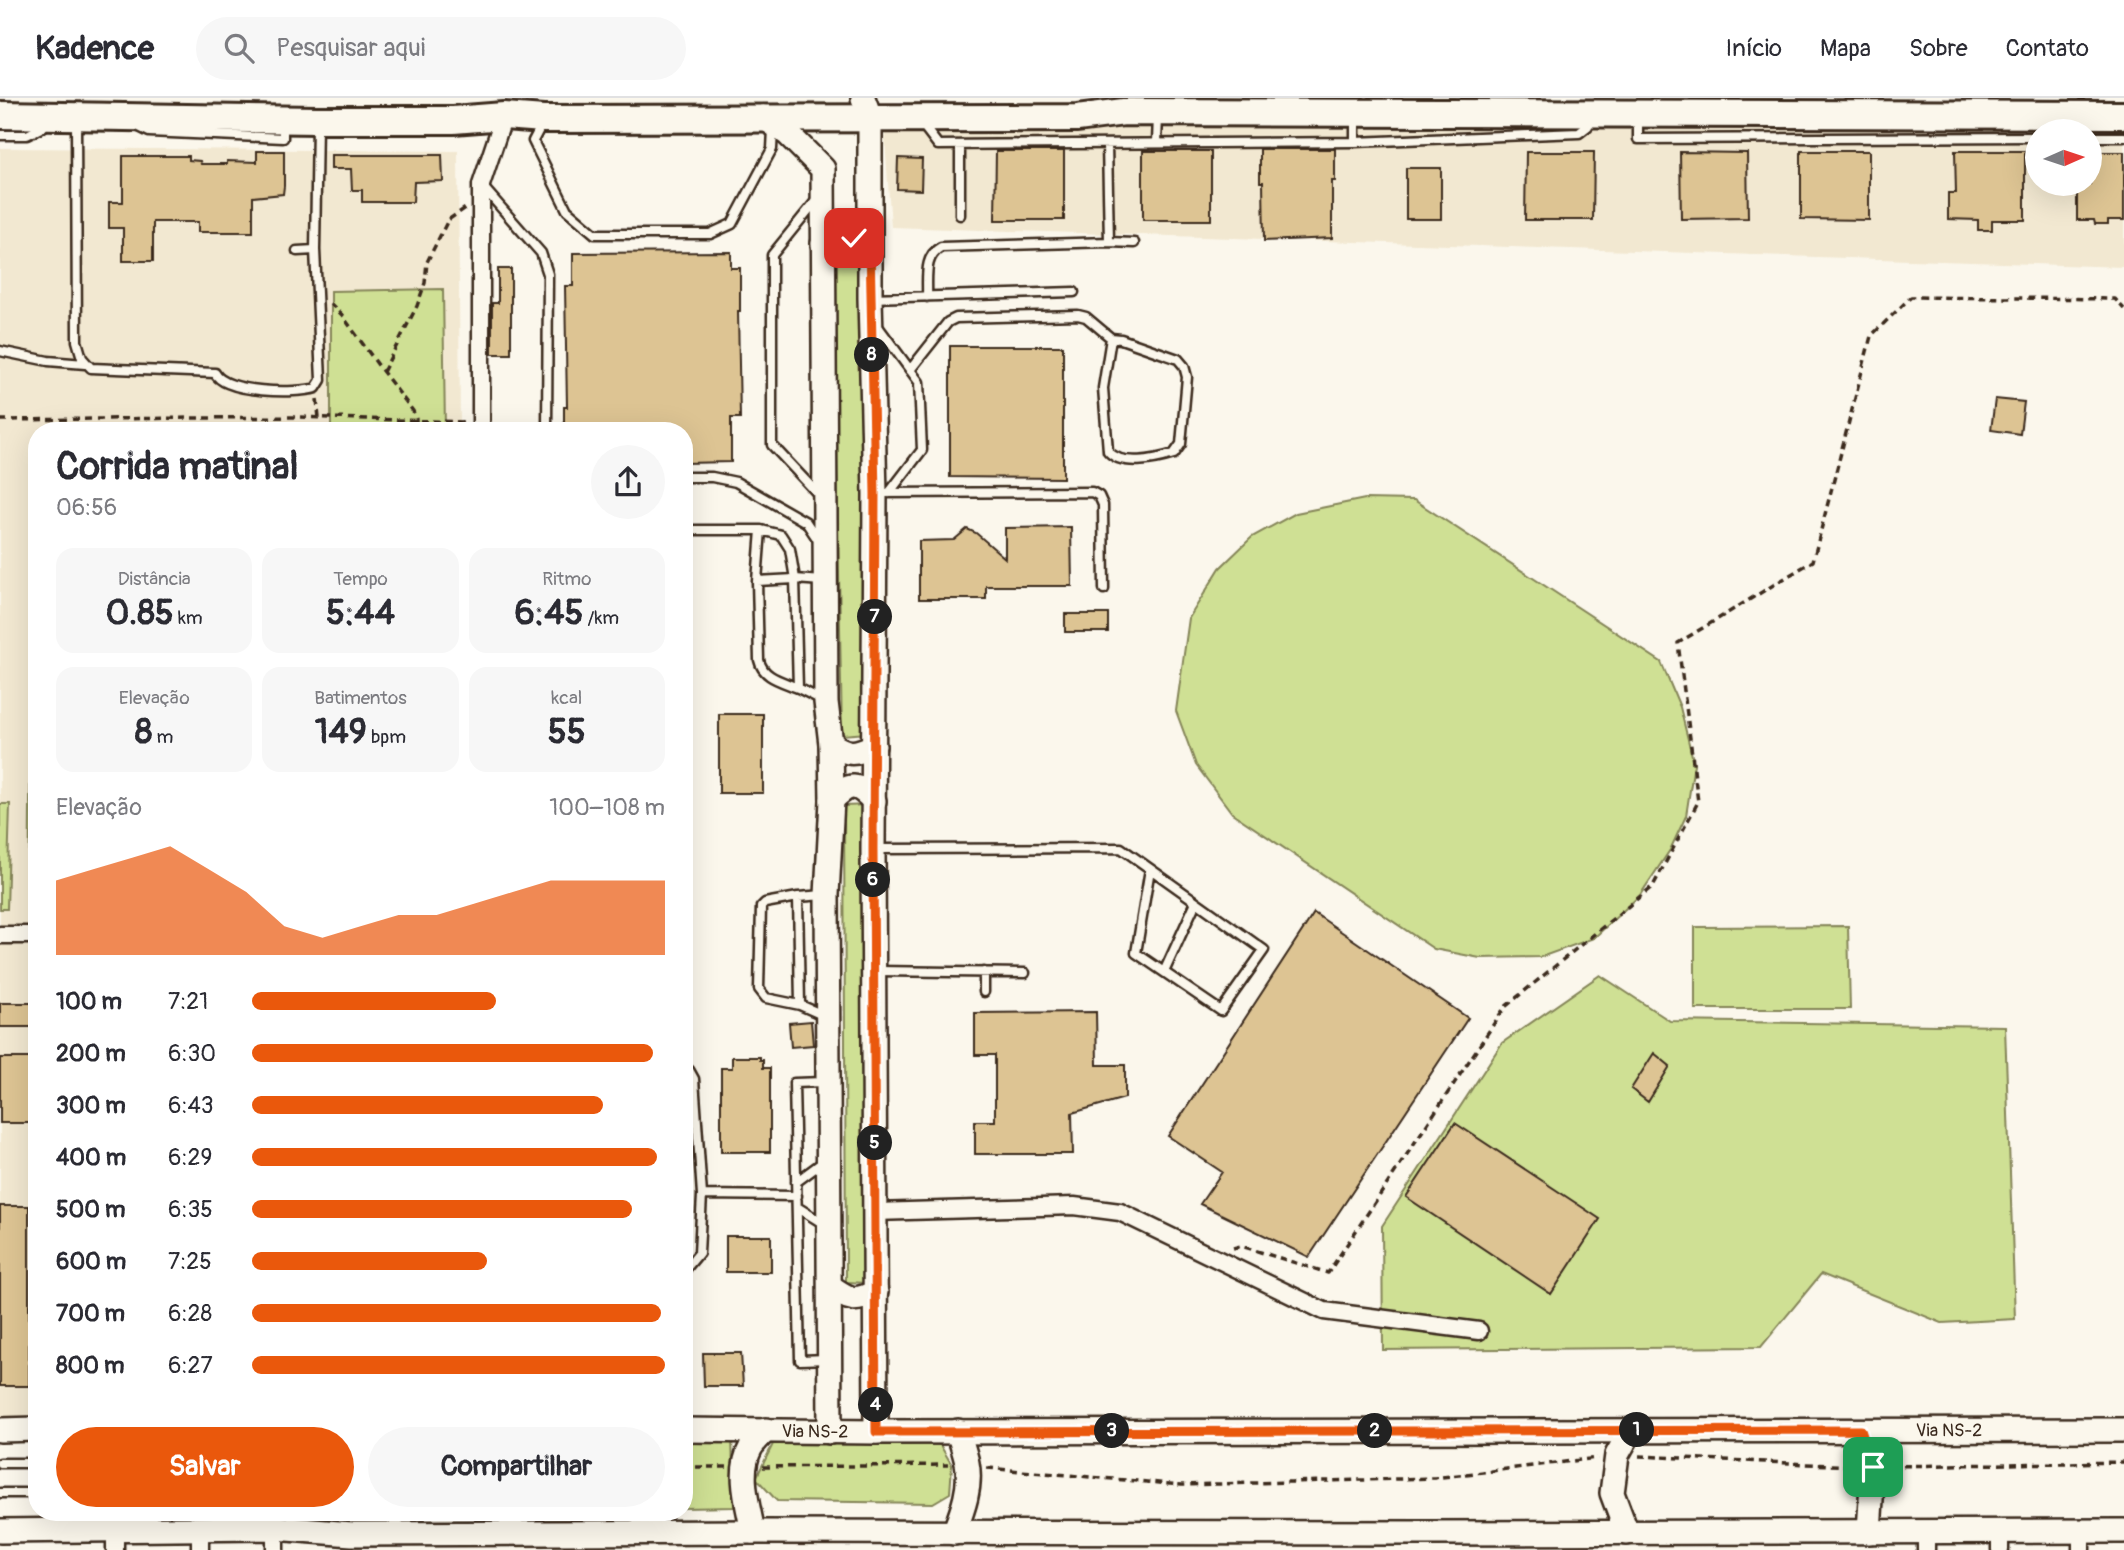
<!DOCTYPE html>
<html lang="pt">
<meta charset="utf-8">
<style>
:root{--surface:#fff;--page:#f7f7f7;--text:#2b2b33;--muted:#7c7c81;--line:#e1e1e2;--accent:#ea580c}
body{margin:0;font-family:Pangolin,sans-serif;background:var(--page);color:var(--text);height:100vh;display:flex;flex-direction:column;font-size:26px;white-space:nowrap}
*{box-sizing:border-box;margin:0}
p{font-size:23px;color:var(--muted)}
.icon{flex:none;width:38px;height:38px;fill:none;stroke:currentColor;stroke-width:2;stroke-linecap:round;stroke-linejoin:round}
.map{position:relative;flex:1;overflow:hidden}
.panel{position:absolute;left:28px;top:324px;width:665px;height:1099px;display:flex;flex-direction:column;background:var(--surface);border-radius:28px;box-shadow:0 7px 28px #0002}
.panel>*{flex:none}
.needle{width:46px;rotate:87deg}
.tools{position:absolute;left:2025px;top:21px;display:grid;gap:14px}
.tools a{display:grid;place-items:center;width:77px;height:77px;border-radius:50%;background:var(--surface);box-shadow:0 7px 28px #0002;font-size:35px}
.pin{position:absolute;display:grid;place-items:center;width:60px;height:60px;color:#fff;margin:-30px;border-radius:14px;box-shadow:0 4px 10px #0006}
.km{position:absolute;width:35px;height:35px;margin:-18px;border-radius:50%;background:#222;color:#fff;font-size:19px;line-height:35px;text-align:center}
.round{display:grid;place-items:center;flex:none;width:74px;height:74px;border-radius:37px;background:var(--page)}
.headline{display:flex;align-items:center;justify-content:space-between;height:119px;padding:0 28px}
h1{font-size:38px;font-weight:800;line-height:52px}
.metrics{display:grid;grid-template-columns:repeat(3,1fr);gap:10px;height:119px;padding:7px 28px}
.metrics div{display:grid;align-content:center;border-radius:18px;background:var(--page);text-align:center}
.metrics b{font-size:35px;font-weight:800}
.metrics small{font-size:19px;font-weight:400}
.metrics p{font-size:19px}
.chart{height:196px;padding:14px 28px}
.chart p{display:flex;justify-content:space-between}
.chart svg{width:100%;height:126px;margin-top:7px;fill:var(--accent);opacity:.7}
.button{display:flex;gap:14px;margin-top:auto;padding:14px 28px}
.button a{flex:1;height:80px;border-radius:42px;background:var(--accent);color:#fff;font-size:28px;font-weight:800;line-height:80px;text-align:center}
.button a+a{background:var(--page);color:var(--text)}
ul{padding:0 28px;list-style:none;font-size:23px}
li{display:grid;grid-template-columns:112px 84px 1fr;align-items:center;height:52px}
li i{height:18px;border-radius:9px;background:var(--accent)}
header{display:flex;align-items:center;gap:42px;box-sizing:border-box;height:98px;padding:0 35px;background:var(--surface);border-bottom:2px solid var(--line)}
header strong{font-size:33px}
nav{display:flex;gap:38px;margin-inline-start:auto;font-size:24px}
.search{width:490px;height:63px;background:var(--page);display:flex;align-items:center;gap:18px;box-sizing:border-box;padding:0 24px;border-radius:38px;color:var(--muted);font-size:26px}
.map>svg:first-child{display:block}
</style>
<header>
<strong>Kadence</strong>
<div class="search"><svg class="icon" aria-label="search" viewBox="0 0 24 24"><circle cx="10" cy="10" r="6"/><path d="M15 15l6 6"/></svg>Pesquisar aqui</div>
<nav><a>Início</a><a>Mapa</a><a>Sobre</a><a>Contato</a></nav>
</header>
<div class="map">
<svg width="2124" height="1452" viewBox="0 0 2124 1452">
<rect width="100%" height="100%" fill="#fbf7ec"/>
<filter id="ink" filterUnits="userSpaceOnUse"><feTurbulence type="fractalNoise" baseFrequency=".0143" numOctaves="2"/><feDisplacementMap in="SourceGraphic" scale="14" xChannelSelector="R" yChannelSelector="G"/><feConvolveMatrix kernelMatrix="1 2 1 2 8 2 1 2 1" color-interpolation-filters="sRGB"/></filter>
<g filter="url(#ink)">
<!-- built -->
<path fill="#f2e8d1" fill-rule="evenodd" d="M2124 23V169L891 129 884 26ZM2037 33H2090V86H2037Z
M0 50 458 53 460 332H37V1325H0Z"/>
<!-- green -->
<path fill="#cfe094" stroke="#858559" stroke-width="2" d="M833 153H862L867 635 842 637Z
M443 191 445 332H331V193Z
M1365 401 1414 402 1661 564 1680 609 1694 666 1686 718 1670 752 1640 797 1594 840 1541 859 1480 860 1434 851 1232 715 1196 667 1176 613 1189 520 1220 470 1252 439 1296 415Z
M31 604H37V816H29Z
M0 706H10L7 811H0Z
M867 707V1185L846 1184 844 708Z
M1848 828 1850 911H1695V829Z
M1600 877 1670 923 2005 928 2015 1221 1942 1225 1821 1176 1761 1249 1383 1252 1382 1128 1502 945Z
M684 1338H732L734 1409 684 1410Z
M882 1342 940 1347 952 1367 950 1395 933 1405 777 1403 756 1380 773 1346Z"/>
<!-- building -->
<path fill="#ddc493" stroke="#3b2a1e" stroke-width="2" d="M1260 51H1335V83H1332V140L1264 143 1263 84H1260Z
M257 53H284V88L283 96 253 99V134H198V124H153V163H123V130H109V104H123V58H189V62L200 63 201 66H227V63L257 64Z
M996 53H1064V122H995Z
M1143 53H1211V122H1143Z
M1801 53H1869V122L1801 121Z
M1955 53H2025V122H1992V132H1978V122L1948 121V95H1956Z
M1526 54H1594L1593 122H1525Z
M1680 54 1747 55 1748 120 1681 121Z
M2090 54H2124V122H2108V126H2095L2094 122H2077V86H2090Z
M331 57H442L443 83 414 84 413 104H362V92H352L351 71H331Z
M898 60 922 61 921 92 897 91Z
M1406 70H1441V121H1406Z
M731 154V170H740V213H738L740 320H731V364L684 365V332H564V309H567L565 188H573V155Z
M498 171H511V256H492V205H498Z
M950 248H1063V380L950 379Z
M1995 301 2024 304 2020 336 1991 332Z
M1071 429 1072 488H986V501H919V443L954 442 967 431 976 435 1005 460V430Z
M1065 516H1108V534H1065Z
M719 616H763V695H719Z
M1314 815 1468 920 1309 1159 1200 1106 1222 1074 1168 1038Z
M0 905H37V929H0Z
M1096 914 1097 967H1125V1000L1072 1015 1073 1056H975V1023H995V957H975V915Z
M811 923 813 947 791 949 789 925Z
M1654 955 1670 968 1648 1004 1631 991Z
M732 959H760V962H763V970H770V1054H721V970H732Z
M0 960H37V1025H0Z
M1455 1025 1600 1121 1551 1196 1406 1099Z
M0 1108H29V1288H0Z
M726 1138H771V1174H726Z
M703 1255H741L743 1288H704Z"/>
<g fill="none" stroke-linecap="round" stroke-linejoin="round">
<!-- lane casing -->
<g stroke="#3b2a1e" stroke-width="13">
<path id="lane" d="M1355 18V44
M1638 18V41L2037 39
M76 21 77 243 82 260 91 270 215 275C224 295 297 296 316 290L321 282 315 152
M543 24 533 43 567 112 595 136H710L732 126 772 51 773 31
M922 26 938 47 1355 44 1579 35 1588 28 1590 21
M135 27 149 34 283 40V24
M0 37H27L43 29 45 25
M2090 39H2124
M1157 45 1158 17
M1107 46 1109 144 1134 145
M483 89 541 155 548 176 547 332
M819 99 772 157V347L819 397
M960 117V47
M297 153 315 152 317 25
M927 199C928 180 923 159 941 149L1109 144
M870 200 1074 194
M877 227 919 284 922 352 889 395
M0 253 48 263 85 266
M910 272 948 224 956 220 1078 217 1086 219 1111 240 1121 241 1178 261 1184 268 1187 279 1181 346 1174 356C1155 362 1121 369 1108 353L1103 290 1111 240
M684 379H712L736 384 806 424 818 442
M878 395 1092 394 1099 398 1103 407 1104 491
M684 432H761L781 437 790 451 795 481 757 483
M761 432 757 483 759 562C763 580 782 583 798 590
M822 483 795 481 798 590 824 603
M876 751 1121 750 1264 852 1221 913 1136 855 1150 771
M824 797 798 799 800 907 825 918
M798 799 765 805 761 809 759 891 766 900 800 907
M877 873 1025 875
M1164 874 1196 804
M984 894V874
M684 970 689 972 694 981 702 1097 699 1155 684 1173
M824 984 794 985 800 1262 827 1261
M796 1084 823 1064
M702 1097 797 1098
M797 1109 824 1126
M0 1365H37
M0 1395H37"/>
</g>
<!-- street casing -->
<g stroke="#3b2a1e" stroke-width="21">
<path id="street" d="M481 332V87L504 18
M0 837H37
M875 1114 1074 1108 1120 1114 1324 1213 1479 1233
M275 1430V1452
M2000 1433V1452
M2081 1433V1452
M1926 1434V1452
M115 1452V1431
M200 1452V1432"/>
</g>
<!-- secondary casing -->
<g stroke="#3b2a1e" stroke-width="28">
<g id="secondary">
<path d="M863 0 870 19V200L875 396 873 751 876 1334"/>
<path d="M763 19 788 36 823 71 826 604 831 646 832 702 827 797 830 1334"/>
<path d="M823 146C840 141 854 137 870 146"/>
<path d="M831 646C850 658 854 656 874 648"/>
<path d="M832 702C850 684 857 685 874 703"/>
<path d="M831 1189C851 1203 854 1204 876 1194"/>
<path d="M0 1332 37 1331"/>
<path id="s1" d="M684 1332 876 1334 2124 1332"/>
<path d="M1861 1333 1873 1369 1869 1434"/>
<path d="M0 1433 275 1430 352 1436 753 1434 1426 1435 2124 1433"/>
<path d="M753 1434C748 1407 737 1374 751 1349 755 1343 761 1337 766 1332"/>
<path d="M954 1435C962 1414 972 1389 967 1365 965 1355 961 1344 958 1333"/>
<path d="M1627 1435 1612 1395 1617 1357 1631 1332"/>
</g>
</g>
<!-- primary casing -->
<g stroke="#3b2a1e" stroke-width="32">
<path id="primary" d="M0 17 317 22H453L504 18 544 21 1077 20 1124 14 2124 17"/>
</g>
<!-- path -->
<path stroke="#3b2a1e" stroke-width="3.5" stroke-dasharray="7 5" stroke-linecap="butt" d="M330 205 342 217 383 274 413 313 416 321V332
M383 274 417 208 425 185 427 164 448 122 467 109
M317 301 319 320
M0 322 298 319 465 324
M1233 1150 1241 1148 1328 1175 1505 909 1653 788 1698 704 1678 545 1813 463 1871 238 1911 199 2115 201 2124 211
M1639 1358 1852 1368
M1891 1368 2124 1364
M684 1369H728
M763 1369 948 1367
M987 1370 1182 1387 1434 1380 1597 1360"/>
<!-- lane -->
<use href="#lane" stroke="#fbf7ec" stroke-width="8"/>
<!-- street -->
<use href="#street" stroke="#fbf7ec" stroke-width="16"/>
<!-- secondary -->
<use href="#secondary" stroke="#fbf7ec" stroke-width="23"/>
<!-- primary -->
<use href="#primary" stroke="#fbf7ec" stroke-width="26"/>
</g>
</g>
<g fill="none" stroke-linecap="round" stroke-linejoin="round" filter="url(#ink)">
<!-- route casing -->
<g stroke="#fff" stroke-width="14">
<path id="route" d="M854 140 870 146 875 396 873 751 876 1334 1861 1332 1873 1369"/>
</g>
<!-- route -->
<use href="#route" stroke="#ea580c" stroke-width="9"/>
</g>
<g text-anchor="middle" stroke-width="7" stroke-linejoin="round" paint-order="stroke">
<!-- street labels -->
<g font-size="18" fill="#3b2a1e" stroke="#fbf7ec">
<text dy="6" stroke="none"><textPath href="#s1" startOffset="1265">Via NS-2</textPath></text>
<text dy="6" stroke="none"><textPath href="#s1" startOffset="131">Via NS-2</textPath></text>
</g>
</g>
</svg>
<div class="tools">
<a><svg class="needle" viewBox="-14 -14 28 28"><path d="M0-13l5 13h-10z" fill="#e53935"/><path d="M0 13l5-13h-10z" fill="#7c7c81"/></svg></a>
</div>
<div class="pin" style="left:1873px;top:1369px;background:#1e9e55"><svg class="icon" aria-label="arrive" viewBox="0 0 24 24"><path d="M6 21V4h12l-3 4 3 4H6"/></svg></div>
<div class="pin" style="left:854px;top:140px;background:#d93025"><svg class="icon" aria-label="check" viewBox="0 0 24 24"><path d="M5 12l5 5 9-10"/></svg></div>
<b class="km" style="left:1637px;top:1332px">1</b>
<b class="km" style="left:1375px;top:1333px">2</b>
<b class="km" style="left:1112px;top:1333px">3</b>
<b class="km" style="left:876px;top:1307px">4</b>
<b class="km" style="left:875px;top:1045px">5</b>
<b class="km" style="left:873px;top:782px">6</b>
<b class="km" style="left:875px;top:519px">7</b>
<b class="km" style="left:872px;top:257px">8</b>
<section class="panel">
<div class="headline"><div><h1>Corrida matinal</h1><p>06:56</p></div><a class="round"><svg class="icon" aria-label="share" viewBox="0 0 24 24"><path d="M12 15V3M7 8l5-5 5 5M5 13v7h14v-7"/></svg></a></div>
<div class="metrics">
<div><p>Distância</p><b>0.85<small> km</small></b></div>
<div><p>Tempo</p><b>5:44</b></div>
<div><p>Ritmo</p><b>6:45<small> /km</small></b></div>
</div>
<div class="metrics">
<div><p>Elevação</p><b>8<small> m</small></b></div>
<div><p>Batimentos</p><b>149<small> bpm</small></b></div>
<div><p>kcal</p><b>55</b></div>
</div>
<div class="chart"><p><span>Elevação</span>100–108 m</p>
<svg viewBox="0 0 160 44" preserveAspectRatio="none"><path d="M0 44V18L10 14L20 10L30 6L40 14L50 22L60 34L70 38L80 34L90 30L100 30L110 26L120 22L130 18L140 18L150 18L160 18V44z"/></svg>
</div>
<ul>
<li><b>100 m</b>7:21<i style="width:59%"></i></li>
<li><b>200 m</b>6:30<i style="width:97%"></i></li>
<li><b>300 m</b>6:43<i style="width:85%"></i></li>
<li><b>400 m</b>6:29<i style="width:98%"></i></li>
<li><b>500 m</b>6:35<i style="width:92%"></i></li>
<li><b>600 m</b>7:25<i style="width:57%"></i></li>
<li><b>700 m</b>6:28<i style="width:99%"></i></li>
<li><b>800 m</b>6:27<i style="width:100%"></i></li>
</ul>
<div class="button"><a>Salvar</a><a>Compartilhar</a></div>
</section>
</div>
